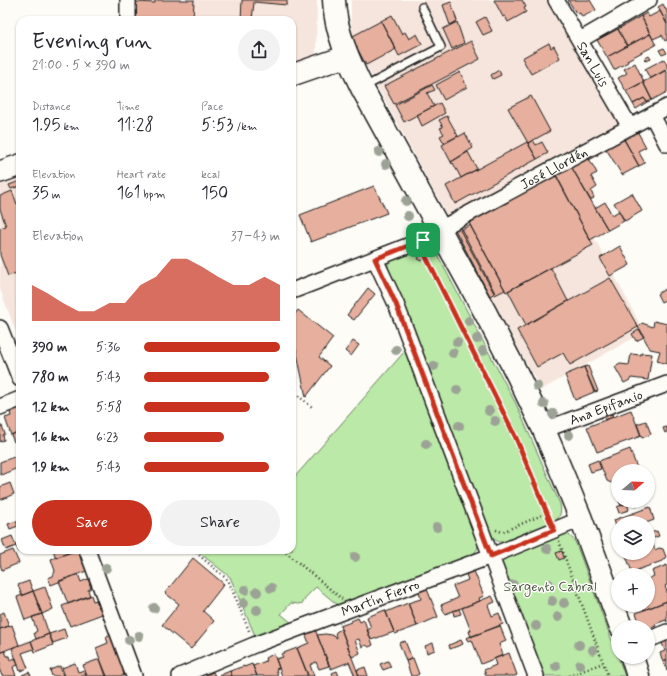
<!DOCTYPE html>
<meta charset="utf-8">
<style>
:root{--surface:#fff;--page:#f2f2f3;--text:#2b2b33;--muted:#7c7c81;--accent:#c8321e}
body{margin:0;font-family:Mynerve,sans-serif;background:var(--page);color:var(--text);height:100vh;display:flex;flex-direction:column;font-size:15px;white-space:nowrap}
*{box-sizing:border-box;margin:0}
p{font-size:13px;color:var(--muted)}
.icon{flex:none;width:22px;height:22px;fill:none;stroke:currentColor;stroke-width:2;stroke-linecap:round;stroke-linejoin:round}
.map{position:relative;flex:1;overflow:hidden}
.side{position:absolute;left:16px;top:16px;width:280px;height:538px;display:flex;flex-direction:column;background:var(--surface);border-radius:12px;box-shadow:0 1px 3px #0004}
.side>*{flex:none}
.needle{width:26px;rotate:71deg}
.controls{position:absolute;left:611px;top:464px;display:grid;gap:8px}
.controls a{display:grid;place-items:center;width:44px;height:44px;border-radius:50%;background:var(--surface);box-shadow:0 1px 3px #0004;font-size:20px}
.pin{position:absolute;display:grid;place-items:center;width:34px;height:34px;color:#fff;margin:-17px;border-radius:8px;box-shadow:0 2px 6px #0006}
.round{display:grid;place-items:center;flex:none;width:42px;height:42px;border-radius:21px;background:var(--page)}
.summary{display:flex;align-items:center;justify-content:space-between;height:68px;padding:0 16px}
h1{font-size:22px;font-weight:600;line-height:30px}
.figures{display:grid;grid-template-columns:repeat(3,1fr);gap:6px;height:68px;padding:4px 16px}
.figures div{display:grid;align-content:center}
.figures b{font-size:17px;font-weight:600}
.figures small{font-size:11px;font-weight:400}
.figures p{font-size:11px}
.chart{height:112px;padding:8px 16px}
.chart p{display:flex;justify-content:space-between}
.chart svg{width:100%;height:72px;margin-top:4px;fill:var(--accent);opacity:.7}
.action{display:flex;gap:8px;margin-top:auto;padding:8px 16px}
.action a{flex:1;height:46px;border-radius:24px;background:var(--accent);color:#fff;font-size:16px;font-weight:600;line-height:46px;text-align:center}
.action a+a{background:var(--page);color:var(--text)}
ul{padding:0 16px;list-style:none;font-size:13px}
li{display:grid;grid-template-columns:64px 48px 1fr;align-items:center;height:30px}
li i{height:10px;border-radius:5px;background:var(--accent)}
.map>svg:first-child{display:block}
</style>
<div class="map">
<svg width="667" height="676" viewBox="0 0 667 676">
<rect width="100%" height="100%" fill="#fdfcf7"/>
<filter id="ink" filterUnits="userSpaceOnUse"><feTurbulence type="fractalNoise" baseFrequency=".025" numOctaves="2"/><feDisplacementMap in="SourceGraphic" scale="8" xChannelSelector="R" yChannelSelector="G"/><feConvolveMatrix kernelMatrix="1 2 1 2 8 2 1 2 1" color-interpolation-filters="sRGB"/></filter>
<g filter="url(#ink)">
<!-- built -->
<path fill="#f6e5dc" d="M135 0H317L316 56 292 64V20H134Z
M351 0H562L640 132 561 177 609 265 644 332 541 390 356 47 351 22Z
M20 176V343L0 289V183Z"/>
<!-- green -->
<path fill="#bbe9a7" stroke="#6c8262" d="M424 247C430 247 433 249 437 254L516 404 560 504C562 512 560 518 553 523L507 542C500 543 496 542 492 536L399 296 388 272V260Z
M405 351 477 540C479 547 478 551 471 555L339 606 316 587 306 597 303 603 298 604 291 603 281 614 293 624 256 638 230 577 196 550H292V480Z
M565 533 569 535 575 541 625 676H543L501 565 503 558Z"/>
<!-- building -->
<path fill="#e7b09e" stroke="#1c1c1c" d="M155 0H194L193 20H134L136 2 155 3Z
M242 0H287V5L254 2 252 20H241Z
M494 0H522L526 7 524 8 526 12 508 22 505 16 503 17Z
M568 0H590L596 10 582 17 580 13 578 14 577 12 576 13Z
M451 2 457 21 450 25 443 5Z
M663 4 666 10H667V24L658 7Z
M660 11 667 24V40L665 41 662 35 653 39 641 16 647 13 649 17Z
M392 15 402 34 405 32 409 39 417 34 422 44 399 56 381 21Z
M641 16 650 34 627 46 618 29Z
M485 17 492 31 483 35 476 22Z
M381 21 396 49 366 65 351 37Z
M457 22 464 43 452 49 443 29Z
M618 29 627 46 607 57 597 40Z
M650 34 656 45 627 60 628 62 614 70 607 57Z
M471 41 480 59 394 104 384 86Z
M549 43 551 48 554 46 560 58 531 74 522 58Z
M664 48 667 53 662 55 659 50Z
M649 56 651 59 646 61 644 59Z
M664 59 667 65V69L650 79 645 69Z
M635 63 644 82 626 91 618 78 627 73 624 69Z
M499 70 501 75 493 79 491 75Z
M667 70V92L652 100 643 82Z
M460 72 467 87 444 100 436 85Z
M643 82 652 100 647 102 644 98 633 104 626 91Z
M432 85 435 90 427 93 434 106 404 122 395 105Z
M531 96 550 131 528 143 508 108Z
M644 98 647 102 636 109 633 104Z
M440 103 445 113 422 126 417 115Z
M447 116 458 136 444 143 440 136 444 134 440 128 443 127 439 120Z
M636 129 646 147 638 151 645 163 639 166 622 136Z
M620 132 639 166 622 175 605 147Z
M465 133 473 148 451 162 442 145 458 136V137Z
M533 140 536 145 542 142 548 153 537 159 528 143Z
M527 142 537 159 455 204 446 186Z
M594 148 598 155 589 160 585 152Z
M468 152 477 169 461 178 453 163 452 164 451 162Z
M588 157 597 173 591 176 597 187 591 191 594 198 590 200 571 166Z
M568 161 608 230 590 240 553 169Z
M555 174 593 245 506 292 468 221Z
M20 181V186L11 189 9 185Z
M374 186 387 213 311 242 300 215Z
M12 191 17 204 20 203V275L19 272 8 276 0 255V228L6 226 0 209V196Z
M632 193 642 211 625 221 614 203Z
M605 202 612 215 619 211 624 221 608 230 595 208Z
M457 221 495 293 490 296 452 224Z
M470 225 505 290 495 295 460 230Z
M620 246 630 265 610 276 600 258Z
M421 253 425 255 422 261 418 259Z
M551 268 568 301 526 325 508 291Z
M610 278 638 327 570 365 563 353 537 367 517 330Z
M368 288 375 294 354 320 347 315Z
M667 288V299L661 302 657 294Z
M20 298V308L17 300Z
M298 310 333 338 319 357 330 366 306 397 296 349 292 346V318Z
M654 321 667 324V364L657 361 660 351 650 349 638 327 642 323 653 327Z
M640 329 644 337 636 341 632 334Z
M353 341 359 345 351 356 345 351Z
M641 353 652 354 648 380 631 378 630 380 624 383 615 367 620 364 629 365 631 354 641 355Z
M588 366 598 391 595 392 584 367Z
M584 367 594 392 575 400 565 375Z
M19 408 20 411V431L11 435 5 418 11 416 10 412Z
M631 410 641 436 597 452 587 427Z
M612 414 613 417 605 420 604 417Z
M646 421 651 434 642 438 637 424Z
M0 426H2L5 434 3 435 4 440 0 442Z
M667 427V432L665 433 663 428Z
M20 431V440L14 442 11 435Z
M630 449 638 471H618V481L612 483 609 482 607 481 599 461Z
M19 455 20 457V467L1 475 0 472V462Z
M598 460 601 469 591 472 588 464Z
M10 483 14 494 0 500V487Z
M619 501H646V502L635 506 634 504 628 506 627 503 621 506Z
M627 503 629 510 619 513 617 507Z
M650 507 654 520 646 523H618V533L614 520Z
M16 521 18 526 10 529 8 524Z
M648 529 650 533 657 531 659 536 651 539 655 550 659 548 663 549 666 557 662 561 632 572 625 553H648Z
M12 536 16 546 6 550 2 540Z
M20 544V550H25L19 552 16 546Z
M13 550 19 563 2 570 0 564V555Z
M53 550H72V551L56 558Z
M78 550 82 563 86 562 89 570 51 585 48 578 53 576 55 571 51 559Z
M562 551 564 558 559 560 556 553Z
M193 558 224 584 203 611 214 621 191 649 162 625 179 604 165 593Z
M667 565V585L665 586 667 592V601L644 610 642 605H648V579L654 576 652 571Z
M474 571 484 596 479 598 480 601 445 614 441 605 458 598 453 586 468 580 466 574Z
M78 574 81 582 88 579 91 588 88 590 90 596 68 604 59 581Z
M29 581 33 591 22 596 18 585Z
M45 587 53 609 42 614 33 591Z
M427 589 438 617 417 626 408 603 421 599 419 592Z
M33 591 42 614 25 620 17 597Z
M91 595 93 601 96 600 99 608 103 607 105 613 70 626 62 606Z
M492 596 495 602 488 605 492 616 499 613 503 624 471 637 469 631H471L462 608Z
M667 601V622L666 620 655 624 656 626 648 629V627H641L636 613Z
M408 603 417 626 395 634 386 612Z
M459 609 461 614 454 616 453 611Z
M385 610 394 632 371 640 367 630 371 628 367 617Z
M4 612 9 626 0 629V614Z
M42 614 49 634 36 639 34 633 37 631 32 617Z
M358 618 360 622 364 620 373 645 369 647 366 645 362 647 359 639 355 640 360 653 352 657 340 626 351 622V621Z
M12 625 19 645 1 652 0 649V629Z
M500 626 506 641 499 644 503 655 481 664 472 640 468 641 466 638Z
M64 629 67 638 53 643 49 634Z
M315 629 329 666 319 669 316 662 310 665 314 676H308L297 648 309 643 305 633Z
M341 629 359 676H355L349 662 331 669 317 635 325 634 332 635 337 638 335 635 336 632Z
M49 634 53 645 35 652 31 641Z
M113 635 125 670 123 671 124 676H106L96 648 108 643 106 637Z
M461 640 463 644 450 649 449 645Z
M31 641 34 649 22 653 28 668 20 671 12 648Z
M405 641 412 659 406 661 399 643Z
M667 641V660L663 662 660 653 665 651 662 643Z
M433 643 435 650 427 653 425 646Z
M297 648 308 675 304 676H282L276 659 283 657 281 654Z
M5 651 7 656H9L10 660 16 658 18 665 13 667 16 676H2L0 671V653Z
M509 653 517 675 515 676H486L484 670 496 665 494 659Z
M274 654 279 668 276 669 278 675 276 676H257L253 666 266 661 265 658Z
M413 658 419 674 415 676H411L406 661Z
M100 659 107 676H87L83 665Z
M667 660V670L663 662Z
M388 661 391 667 383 670 380 664Z
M75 663 78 672 84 670 86 676H65L62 668Z
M252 664 257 676H232L230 671 244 666V667Z
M60 666 63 676H52L50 670Z
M365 667 368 676H359L357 670Z
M230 671 232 676H218Z
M337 671 339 676H333L332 673Z
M29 672 31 676H22V675Z
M213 672 215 676H206V675Z"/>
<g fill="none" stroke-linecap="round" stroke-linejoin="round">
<!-- lane casing -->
<g stroke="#1c1c1c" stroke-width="10">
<path id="lane" d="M364 87 441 47 422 7"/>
</g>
<!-- street casing -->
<g stroke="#1c1c1c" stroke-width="18">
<g id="street">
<path id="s1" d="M556 0 630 127"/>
<path d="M128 20V0"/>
<path d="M580 40 649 0"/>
<path d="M652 115 667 144"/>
<path d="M375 259 396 304 536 676"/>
<path id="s2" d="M292 291 428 238 440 229 667 107"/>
<path d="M0 328 20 379"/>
<path d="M0 407 20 399"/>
<path id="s3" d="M544 430 667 384"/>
<path d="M87 550 134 676"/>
<path d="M648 640 667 632"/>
<path id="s4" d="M180 676 254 645 491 556 581 519"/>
</g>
</g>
<!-- secondary casing -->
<g stroke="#1c1c1c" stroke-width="24">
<path id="secondary" d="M292 75 347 56
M0 172 20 165"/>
</g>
<!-- primary casing -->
<g stroke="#1c1c1c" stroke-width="25">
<path id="primary" d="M334 0C335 31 349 61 362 88L485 312 517 374 544 430 563 475 581 519 621 627
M632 657 638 676"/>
</g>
<!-- path -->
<path stroke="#1c1c1c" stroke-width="2.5" stroke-dasharray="1 3" stroke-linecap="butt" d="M424 253 516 438 549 518
M292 391 312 407
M496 530 502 532 547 513
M559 541 608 676
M193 550 228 580 250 633
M283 550 342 599
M569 676 603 663"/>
<!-- lane -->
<use href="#lane" stroke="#fdfcf7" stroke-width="7"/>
<!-- street -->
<use href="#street" stroke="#fdfcf7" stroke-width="15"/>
<!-- secondary -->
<use href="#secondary" stroke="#fdfcf7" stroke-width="21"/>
<!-- primary -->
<use href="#primary" stroke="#fdfcf7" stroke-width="22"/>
</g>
<!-- trees -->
<g fill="#9ca396">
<circle cx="379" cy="152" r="5"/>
<circle cx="386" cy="164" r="5"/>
<circle cx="406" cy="201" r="5"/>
<circle cx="408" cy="216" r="5"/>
<circle cx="469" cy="321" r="5"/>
<circle cx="477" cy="339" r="5"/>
<circle cx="457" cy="342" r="5"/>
<circle cx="396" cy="350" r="5"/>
<circle cx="483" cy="351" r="5"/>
<circle cx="453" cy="353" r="5"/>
<circle cx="434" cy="366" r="5"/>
<circle cx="537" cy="386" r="5"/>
<circle cx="457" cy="390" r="5"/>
<circle cx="544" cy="404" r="5"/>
<circle cx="489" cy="411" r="5"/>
<circle cx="553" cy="414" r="5"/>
<circle cx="495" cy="421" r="5"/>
<circle cx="459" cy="426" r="5"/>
<circle cx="569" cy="435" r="5"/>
<circle cx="426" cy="444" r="5"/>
<circle cx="437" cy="527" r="5"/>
<circle cx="547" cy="549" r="5"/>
<circle cx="355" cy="557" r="5"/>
<circle cx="106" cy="568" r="5"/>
<circle cx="549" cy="584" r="5"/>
<circle cx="513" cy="585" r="5"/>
<circle cx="271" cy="588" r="5"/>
<circle cx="245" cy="590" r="5"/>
<circle cx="257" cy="592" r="5"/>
<circle cx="552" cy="601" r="5"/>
<circle cx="244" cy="603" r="5"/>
<circle cx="564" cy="603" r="5"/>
<circle cx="154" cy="608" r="5"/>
<circle cx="257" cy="610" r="5"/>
<circle cx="558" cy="617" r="5"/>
<circle cx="536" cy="626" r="5"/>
<circle cx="139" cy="636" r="5"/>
<circle cx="129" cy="640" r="5"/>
<circle cx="579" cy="645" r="5"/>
<circle cx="593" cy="650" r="5"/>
<circle cx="580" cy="665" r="5"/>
<circle cx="556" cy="666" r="5"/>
</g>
</g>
<g fill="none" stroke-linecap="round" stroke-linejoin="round" filter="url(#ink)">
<!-- route casing -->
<g stroke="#fff" stroke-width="8">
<path id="route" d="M423 240V251L516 438 554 530 491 556 396 304 375 259Z"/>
</g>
<!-- route -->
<use href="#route" stroke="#c8321e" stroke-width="5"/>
</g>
<g text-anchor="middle" stroke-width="3" stroke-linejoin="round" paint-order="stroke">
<!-- street labels -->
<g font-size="14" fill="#1c1c1c" stroke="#fdfcf7">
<text dy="5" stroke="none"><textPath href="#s1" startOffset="74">San Luis</textPath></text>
<text dy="5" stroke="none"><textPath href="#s2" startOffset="290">José Llordén</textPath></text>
<text dy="5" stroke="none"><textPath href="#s3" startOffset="66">Ana Epifanio</textPath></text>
<text dy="5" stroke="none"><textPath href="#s4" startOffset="215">Martín Fierro</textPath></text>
</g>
<!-- park labels -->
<g font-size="14" fill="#4c5a46" stroke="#fdfcf7">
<text x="550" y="591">Sargento Cabral</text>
</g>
</g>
</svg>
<div class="controls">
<a><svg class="needle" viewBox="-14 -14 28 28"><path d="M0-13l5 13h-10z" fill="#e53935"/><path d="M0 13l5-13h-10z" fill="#7c7c81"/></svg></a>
<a><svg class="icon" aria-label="layers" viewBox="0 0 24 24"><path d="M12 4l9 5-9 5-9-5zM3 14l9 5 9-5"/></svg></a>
<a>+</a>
<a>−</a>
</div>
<div class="pin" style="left:423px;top:240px;background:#1e9e55"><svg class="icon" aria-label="arrive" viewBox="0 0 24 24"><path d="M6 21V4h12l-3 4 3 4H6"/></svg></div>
<section class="side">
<div class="summary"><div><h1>Evening run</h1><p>21:00 · 5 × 390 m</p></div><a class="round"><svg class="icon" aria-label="share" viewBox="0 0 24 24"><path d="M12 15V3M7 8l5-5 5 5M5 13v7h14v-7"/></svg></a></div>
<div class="figures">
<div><p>Distance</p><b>1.95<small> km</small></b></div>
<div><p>Time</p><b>11:28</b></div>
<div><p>Pace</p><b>5:53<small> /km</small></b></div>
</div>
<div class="figures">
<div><p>Elevation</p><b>35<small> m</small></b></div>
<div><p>Heart rate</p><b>161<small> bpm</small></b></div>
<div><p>kcal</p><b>150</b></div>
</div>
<div class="chart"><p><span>Elevation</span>37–43 m</p>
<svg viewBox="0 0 160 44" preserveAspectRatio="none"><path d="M0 44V22L10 27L20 33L30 38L40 38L50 33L60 33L70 22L80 17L90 6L100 6L110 11L120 17L130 22L140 22L150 17L160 22V44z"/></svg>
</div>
<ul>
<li><b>390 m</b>5:36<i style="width:100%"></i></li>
<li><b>780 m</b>5:43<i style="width:92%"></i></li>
<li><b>1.2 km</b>5:58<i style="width:78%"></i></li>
<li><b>1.6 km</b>6:23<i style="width:59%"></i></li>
<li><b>1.9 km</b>5:43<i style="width:92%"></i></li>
</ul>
<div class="action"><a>Save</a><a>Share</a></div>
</section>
</div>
